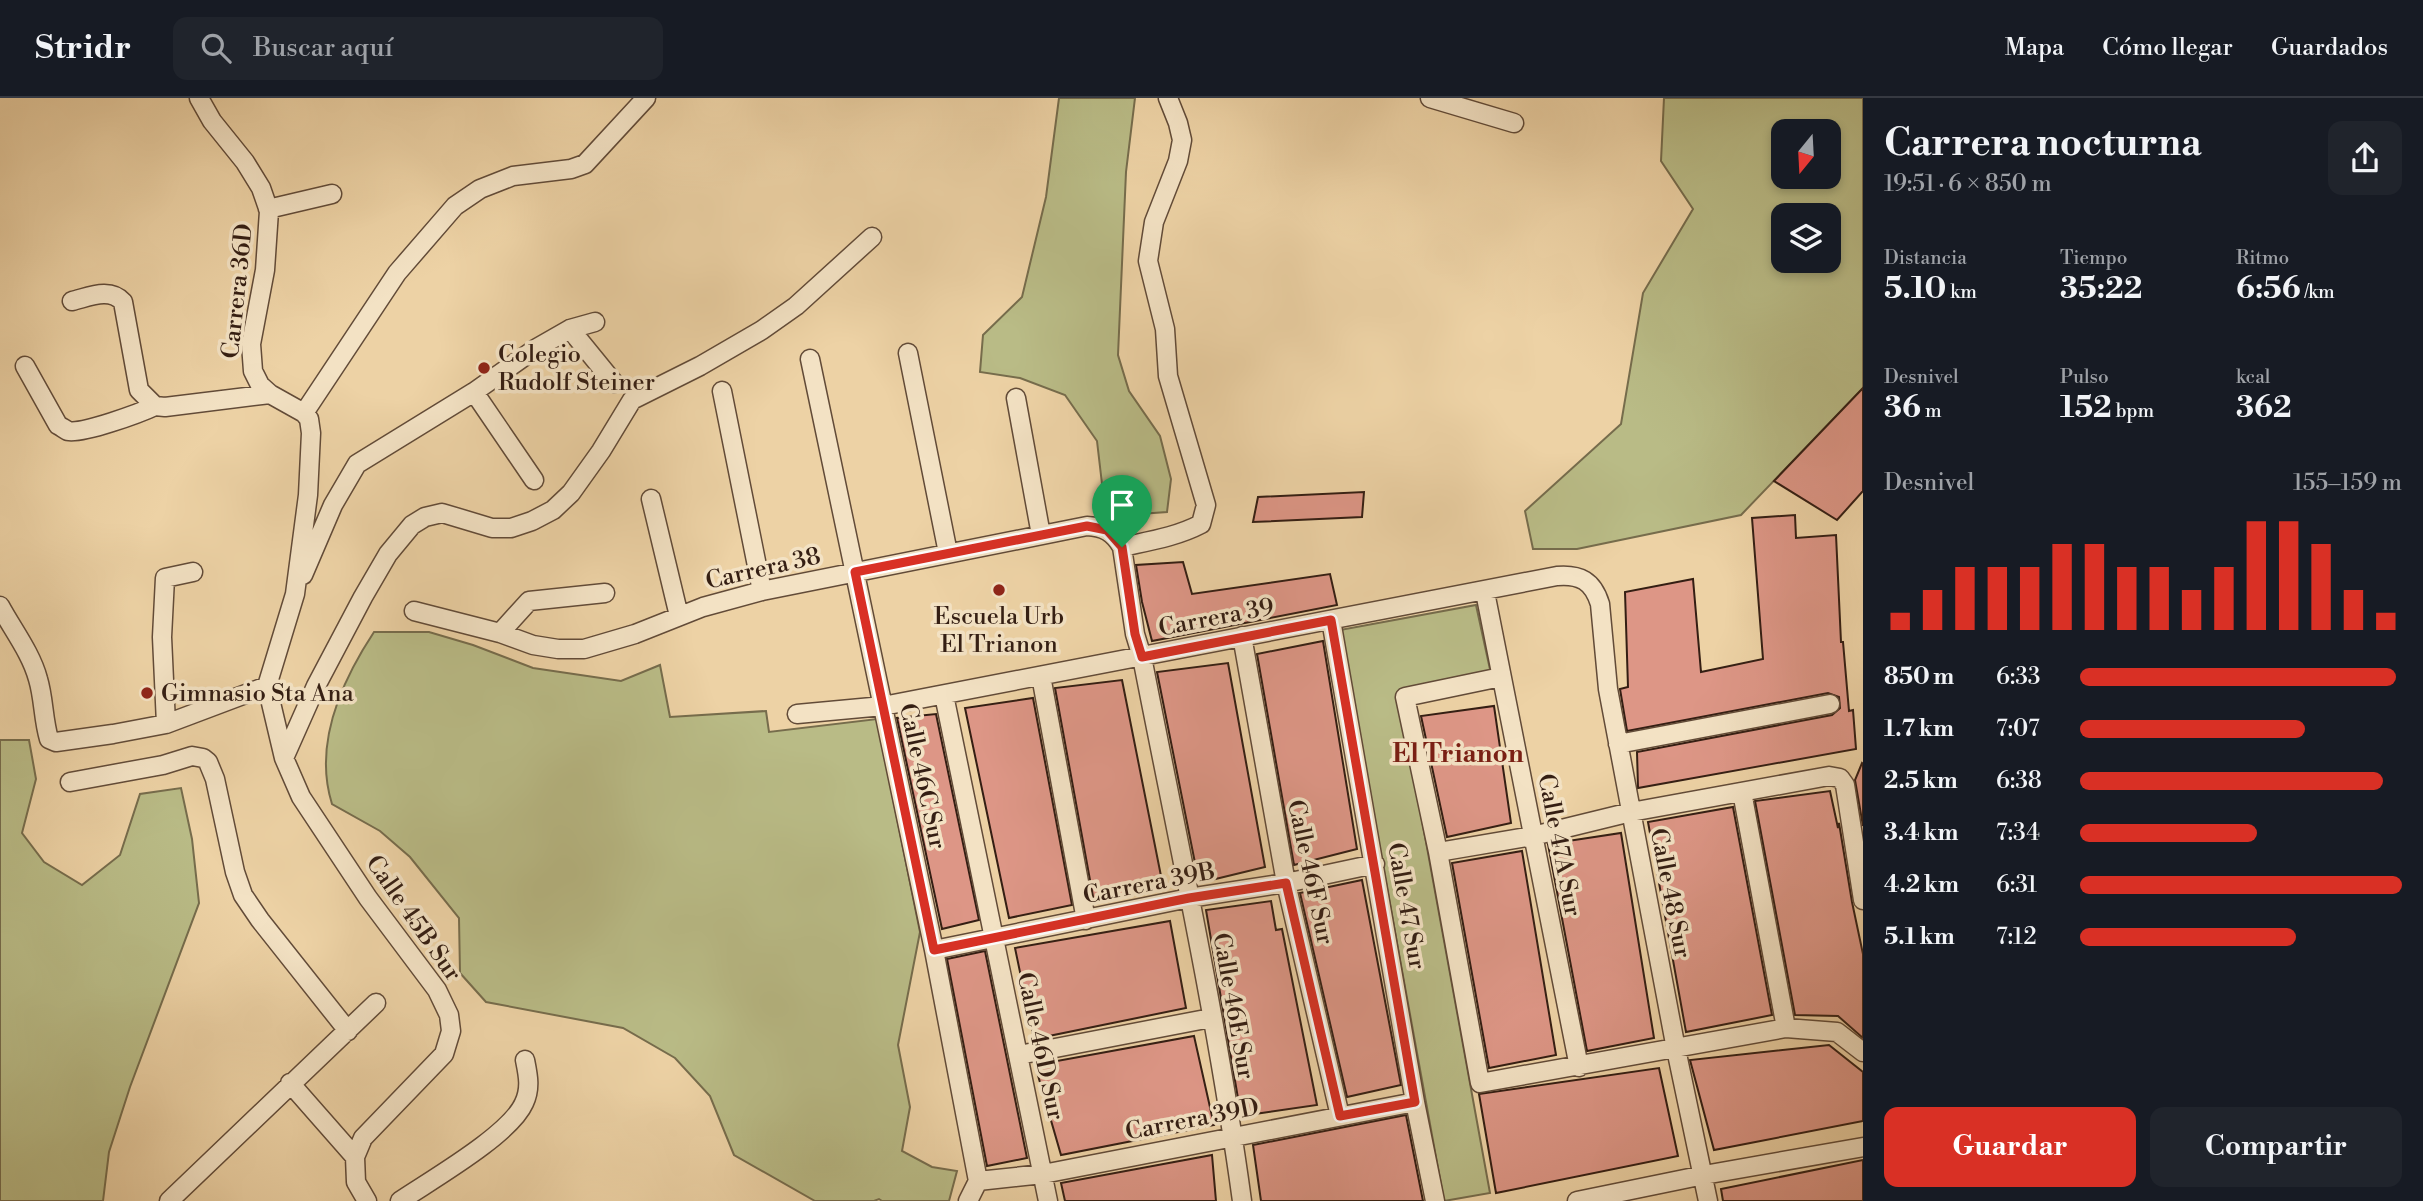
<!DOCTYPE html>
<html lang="es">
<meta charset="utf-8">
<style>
:root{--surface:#171b24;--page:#20242c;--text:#f1f3f6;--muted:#9ea1a6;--line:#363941;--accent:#d93025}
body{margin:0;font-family:"Libre Bodoni",serif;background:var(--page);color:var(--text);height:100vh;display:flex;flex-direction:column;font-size:26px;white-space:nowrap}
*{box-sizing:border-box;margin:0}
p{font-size:23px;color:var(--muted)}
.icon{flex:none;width:38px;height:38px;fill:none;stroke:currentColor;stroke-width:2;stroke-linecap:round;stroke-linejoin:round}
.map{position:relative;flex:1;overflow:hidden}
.drawer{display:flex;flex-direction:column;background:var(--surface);width:560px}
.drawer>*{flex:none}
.needle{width:46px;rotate:198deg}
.buttons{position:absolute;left:1771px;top:21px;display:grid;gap:14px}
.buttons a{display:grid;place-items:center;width:70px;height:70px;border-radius:14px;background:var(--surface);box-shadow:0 4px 10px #0003;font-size:35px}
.pin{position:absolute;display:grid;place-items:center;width:60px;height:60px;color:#fff;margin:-72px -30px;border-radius:50% 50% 50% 0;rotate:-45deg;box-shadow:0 0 7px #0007}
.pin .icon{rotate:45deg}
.round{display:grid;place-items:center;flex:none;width:74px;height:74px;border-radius:14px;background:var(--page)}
.overview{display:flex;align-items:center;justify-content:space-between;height:119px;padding:0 21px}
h1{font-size:38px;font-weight:800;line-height:52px}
.stats{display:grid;grid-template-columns:repeat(3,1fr);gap:10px;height:119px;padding:7px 21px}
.stats div{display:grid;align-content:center}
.stats b{font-size:30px;font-weight:800}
.stats small{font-size:19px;font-weight:400}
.stats p{font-size:19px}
.chart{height:196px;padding:14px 21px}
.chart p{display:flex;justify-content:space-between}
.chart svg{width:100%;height:126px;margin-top:7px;stroke:var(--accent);stroke-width:6}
.action{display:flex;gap:14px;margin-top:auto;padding:14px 21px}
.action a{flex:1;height:80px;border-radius:14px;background:var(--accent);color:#fff;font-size:28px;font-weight:800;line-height:80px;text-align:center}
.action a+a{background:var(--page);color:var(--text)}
ul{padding:0 21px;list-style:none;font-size:23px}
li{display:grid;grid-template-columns:112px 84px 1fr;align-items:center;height:52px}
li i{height:18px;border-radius:9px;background:var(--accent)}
header{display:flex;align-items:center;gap:42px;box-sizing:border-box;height:98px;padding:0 35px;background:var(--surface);border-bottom:2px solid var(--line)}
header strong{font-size:33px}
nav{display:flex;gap:38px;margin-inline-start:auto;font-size:24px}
.search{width:490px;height:63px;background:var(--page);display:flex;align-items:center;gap:18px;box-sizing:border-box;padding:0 24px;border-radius:14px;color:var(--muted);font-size:26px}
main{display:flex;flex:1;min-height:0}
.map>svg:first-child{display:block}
</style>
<header>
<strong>Stridr</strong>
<div class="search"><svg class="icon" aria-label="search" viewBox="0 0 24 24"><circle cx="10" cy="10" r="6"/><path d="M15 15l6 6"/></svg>Buscar aquí</div>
<nav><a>Mapa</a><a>Cómo llegar</a><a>Guardados</a></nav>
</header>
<main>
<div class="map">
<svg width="1863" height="1103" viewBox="0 0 1863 1103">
<rect width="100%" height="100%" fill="#edd2a5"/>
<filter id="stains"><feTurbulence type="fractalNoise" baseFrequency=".00286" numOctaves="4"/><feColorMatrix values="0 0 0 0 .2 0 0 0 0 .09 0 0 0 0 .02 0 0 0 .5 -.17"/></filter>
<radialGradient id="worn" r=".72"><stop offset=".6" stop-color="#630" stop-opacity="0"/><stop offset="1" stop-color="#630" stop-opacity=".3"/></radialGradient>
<!-- green -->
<path fill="#b9bb86" stroke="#766c4c" stroke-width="2" fill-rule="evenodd" d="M1059 0H1135L1126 74 1118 257 1129 293 1160 338 1171 381 1167 414 1111 418 1098 415 1102 386 1097 343 1065 297 1020 280 980 274 983 237 1022 199 1046 99Z
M1664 0H1863V290L1741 417 1577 451H1533L1525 413 1621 326 1643 195 1693 111 1661 63ZM1783 33H1829V79H1783ZM1783 117H1829V163H1783Z
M1476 507 1491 576 1399 596 1490 1095 1444 1103 1340 532Z
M374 534H429L473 547 533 570 621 583 660 567 670 619 766 613 769 634 877 621 920 834 898 947 910 1009 902 1053 932 1069 957 1073 949 1103H882L879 1101 874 1103H815L734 1057 710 998 675 960 623 930 486 904 460 875 459 820 410 759 380 733 332 706C313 646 341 584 374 534Z
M0 642H29L36 681 22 735 44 764 82 787 120 757 140 696 181 690 192 741 199 805 130 989 109 1054 103 1103H0Z"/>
<!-- building -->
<path fill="#dd9686" stroke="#341e13" stroke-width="2" d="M1863 290V393L1837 422 1774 383Z
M1364 394 1362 419 1253 424 1258 399Z
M1795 417 1796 440 1836 437 1841 544H1843L1849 613 1853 612 1856 651 1638 690 1637 654 1832 617 1840 610 1839 599 1828 595 1627 633 1620 591 1628 589 1625 494 1693 481 1701 574 1763 561 1752 420Z
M1183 464 1192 496 1330 476 1337 507 1152 543 1142 504 1136 467Z
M1323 543 1357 751 1294 767 1257 556Z
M1228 565 1265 769 1199 785 1157 574Z
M1122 582 1163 788 1094 804 1055 590Z
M1033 600 1072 807 1009 820 965 610Z
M1494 608 1511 725 1447 739 1421 618Z
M936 616 979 822 942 831 897 620Z
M1862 665 1863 666V728L1855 682Z
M1830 693 1838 730 1839 725 1852 804 1863 856V940L1838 918 1795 917 1755 703Z
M1733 709 1772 917 1686 934 1648 724Z
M1621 735 1654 940 1587 953 1548 746Z
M1522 753 1556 957 1489 970 1452 765Z
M1362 782 1401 987 1347 999 1300 795Z
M1271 803 1276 832 1282 831 1317 1007 1241 1018 1206 812Z
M1170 823 1186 910 1034 941 1015 850Z
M985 853 1027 1060 987 1068 947 861Z
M1194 938 1214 1027 1061 1057 1035 967Z
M1829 947 1863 974V1023L1714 1052 1690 962Z
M1659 970 1678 1058 1496 1095 1479 996Z
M1406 1017 1423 1103H1261L1253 1047Z
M1212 1057 1216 1103H1065L1061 1085Z
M1863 1062V1103H1723L1721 1091Z"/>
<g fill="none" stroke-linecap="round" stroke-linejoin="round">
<!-- minor casing -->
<g stroke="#624b38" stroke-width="21">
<path id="minor" d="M199 0 212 23 245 64 261 90 269 113 265 172 251 246 253 273 260 287 270 296 304 315 309 321 311 335 308 397 295 496 267 588 284 660 301 699 368 800 437 892 449 917 451 933 444 956 363 1040 355 1059 356 1084 367 1103
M1430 0 1514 25
M268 111 332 96
M72 203C89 199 110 189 123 204L139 292 155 308 165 309 270 296
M570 231 614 285
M908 255 948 455
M810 261 934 852 978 1083 968 1103
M25 268 58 327C60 328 66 332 68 333 83 336 140 315 155 308
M722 293 762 493
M474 294 534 382
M1016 300 1041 437
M304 315 397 175 455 108 480 91 513 78 571 71 585 66 646 0
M651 401 679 518
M1122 449C1149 443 1176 439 1201 426L1206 407 1168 278 1165 231 1148 163 1154 124 1178 63 1182 42 1178 25 1168 0
M303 477 333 407 357 366 474 294 535 251 570 231 595 224
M1485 494 1579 969
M0 508C13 532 31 555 38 581 44 601 43 621 49 641L56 644 113 636 166 626 267 588
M414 513 500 535 533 547 558 551H584L635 536 703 509 762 493 1087 428C1104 429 1113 434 1122 449L1135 536 1142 559C1177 739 1217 920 1242 1103
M1331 522 1415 1004 1435 1103
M500 535 529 503 605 495
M1242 538 1286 785 1340 1018
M1041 578 1086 822
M1501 579 1405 599 1438 754 1480 985 1786 930 1837 934 1863 954
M944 597 1048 1103
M797 616 883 608 1557 478C1580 476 1593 483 1600 506L1608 591 1676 951 1708 1103
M166 626 162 539 165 480 193 474
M1618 646 1830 606
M284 660 316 588 363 499 388 456 412 427 425 419 442 415 492 430H511L532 423 553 412 571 395 601 353 632 302 700 268 762 232 796 208 872 139
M70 684 163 667 192 658 203 660 208 664 215 681 235 774 243 797 260 822 348 933
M1742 694 1786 930
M1438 754 1533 738 1631 714 1829 678 1840 680 1845 687 1863 802
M934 852 1189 800 1286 785 1375 766
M1019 957 1211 920
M290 985 355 1059
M978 1083 1043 1076 1415 1004
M169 1103 376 905
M400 1103C431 1082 510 1037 524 1005 531 990 528 977 525 962
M1577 1103 1704 1077 1863 1049"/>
</g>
<!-- minor -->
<use href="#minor" stroke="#f3e2c4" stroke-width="18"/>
</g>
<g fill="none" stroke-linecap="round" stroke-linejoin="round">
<!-- route casing -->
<g stroke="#fff" stroke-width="14">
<path id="route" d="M1087 428 1107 432 1122 449 1135 536 1142 559 1331 522 1415 1004 1340 1018 1286 785 1189 800 934 852 855 474Z"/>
</g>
<!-- route -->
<use href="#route" stroke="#d93025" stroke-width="9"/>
</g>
<!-- markers -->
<g fill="#8f2418" stroke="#f3e2c4" stroke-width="2.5">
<circle cx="484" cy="270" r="7"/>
<circle cx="999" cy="492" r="7"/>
<circle cx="147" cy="595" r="7"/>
</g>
<g text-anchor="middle" stroke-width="7" stroke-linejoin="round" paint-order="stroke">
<!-- street labels -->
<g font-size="24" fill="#341e13" stroke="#f3e2c4">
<text transform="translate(237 193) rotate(-84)" y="8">Carrera 36D</text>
<text transform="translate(763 470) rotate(-13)" y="8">Carrera 38</text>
<text transform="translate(1216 519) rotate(-11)" y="8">Carrera 39</text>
<text transform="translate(923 678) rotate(78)" y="8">Calle 46C Sur</text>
<text transform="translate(1560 747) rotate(79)" y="8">Calle 47A Sur</text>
<text transform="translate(1311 774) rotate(78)" y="8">Calle 46F Sur</text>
<text transform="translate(1149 785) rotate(-11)" y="8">Carrera 39B</text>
<text transform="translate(1671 795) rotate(79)" y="8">Calle 48 Sur</text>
<text transform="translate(1407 808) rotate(80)" y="8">Calle 47 Sur</text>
<text transform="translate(414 820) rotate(55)" y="8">Calle 45B Sur</text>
<text transform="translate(1234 908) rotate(80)" y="8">Calle 46E Sur</text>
<text transform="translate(1041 948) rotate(78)" y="8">Calle 46D Sur</text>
<text transform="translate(1192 1021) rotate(-11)" y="8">Carrera 39D</text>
</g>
<!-- poi labels -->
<g font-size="24" fill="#341e13" stroke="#f3e2c4" text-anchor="start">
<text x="498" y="264">Colegio<tspan x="498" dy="28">Rudolf Steiner</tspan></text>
<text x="999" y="526" text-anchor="middle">Escuela Urb<tspan x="999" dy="28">El Trianon</tspan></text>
<text x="161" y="603">Gimnasio Sta Ana</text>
</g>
<!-- neighbourhood labels -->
<g font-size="26" font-weight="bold" fill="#7a1f14" stroke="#f3e2c4">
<text x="1458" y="664">El Trianon</text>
</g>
</g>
<rect width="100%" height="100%" filter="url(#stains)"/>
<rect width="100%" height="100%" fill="url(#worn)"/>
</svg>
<div class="buttons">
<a><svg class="needle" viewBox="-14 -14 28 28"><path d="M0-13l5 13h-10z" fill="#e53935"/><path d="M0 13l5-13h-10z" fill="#9ea1a6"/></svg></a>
<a><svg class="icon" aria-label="layers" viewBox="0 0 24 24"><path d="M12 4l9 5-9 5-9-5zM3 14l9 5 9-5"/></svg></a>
</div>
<div class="pin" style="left:1122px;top:449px;background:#1e9e55"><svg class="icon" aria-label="arrive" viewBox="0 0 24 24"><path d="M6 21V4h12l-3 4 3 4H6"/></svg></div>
</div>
<section class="drawer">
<div class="overview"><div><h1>Carrera nocturna</h1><p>19:51 · 6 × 850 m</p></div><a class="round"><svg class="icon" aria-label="share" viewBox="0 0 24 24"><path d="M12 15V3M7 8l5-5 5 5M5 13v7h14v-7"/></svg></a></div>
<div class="stats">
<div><p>Distancia</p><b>5.10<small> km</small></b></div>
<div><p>Tiempo</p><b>35:22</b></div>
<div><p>Ritmo</p><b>6:56<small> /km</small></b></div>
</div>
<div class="stats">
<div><p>Desnivel</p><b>36<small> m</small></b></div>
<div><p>Pulso</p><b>152<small> bpm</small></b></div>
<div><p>kcal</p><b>362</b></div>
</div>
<div class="chart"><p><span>Desnivel</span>155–159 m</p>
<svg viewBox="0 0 160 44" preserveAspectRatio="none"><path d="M5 44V38M15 44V30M25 44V22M35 44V22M45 44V22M55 44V14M65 44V14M75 44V22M85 44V22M95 44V30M105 44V22M115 44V6M125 44V6M135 44V14M145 44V30M155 44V38"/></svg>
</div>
<ul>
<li><b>850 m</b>6:33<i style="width:98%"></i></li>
<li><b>1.7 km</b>7:07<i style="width:70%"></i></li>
<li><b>2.5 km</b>6:38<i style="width:94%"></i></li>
<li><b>3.4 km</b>7:34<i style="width:55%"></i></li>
<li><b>4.2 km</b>6:31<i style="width:100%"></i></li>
<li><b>5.1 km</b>7:12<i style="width:67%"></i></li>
</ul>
<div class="action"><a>Guardar</a><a>Compartir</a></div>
</section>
</main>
